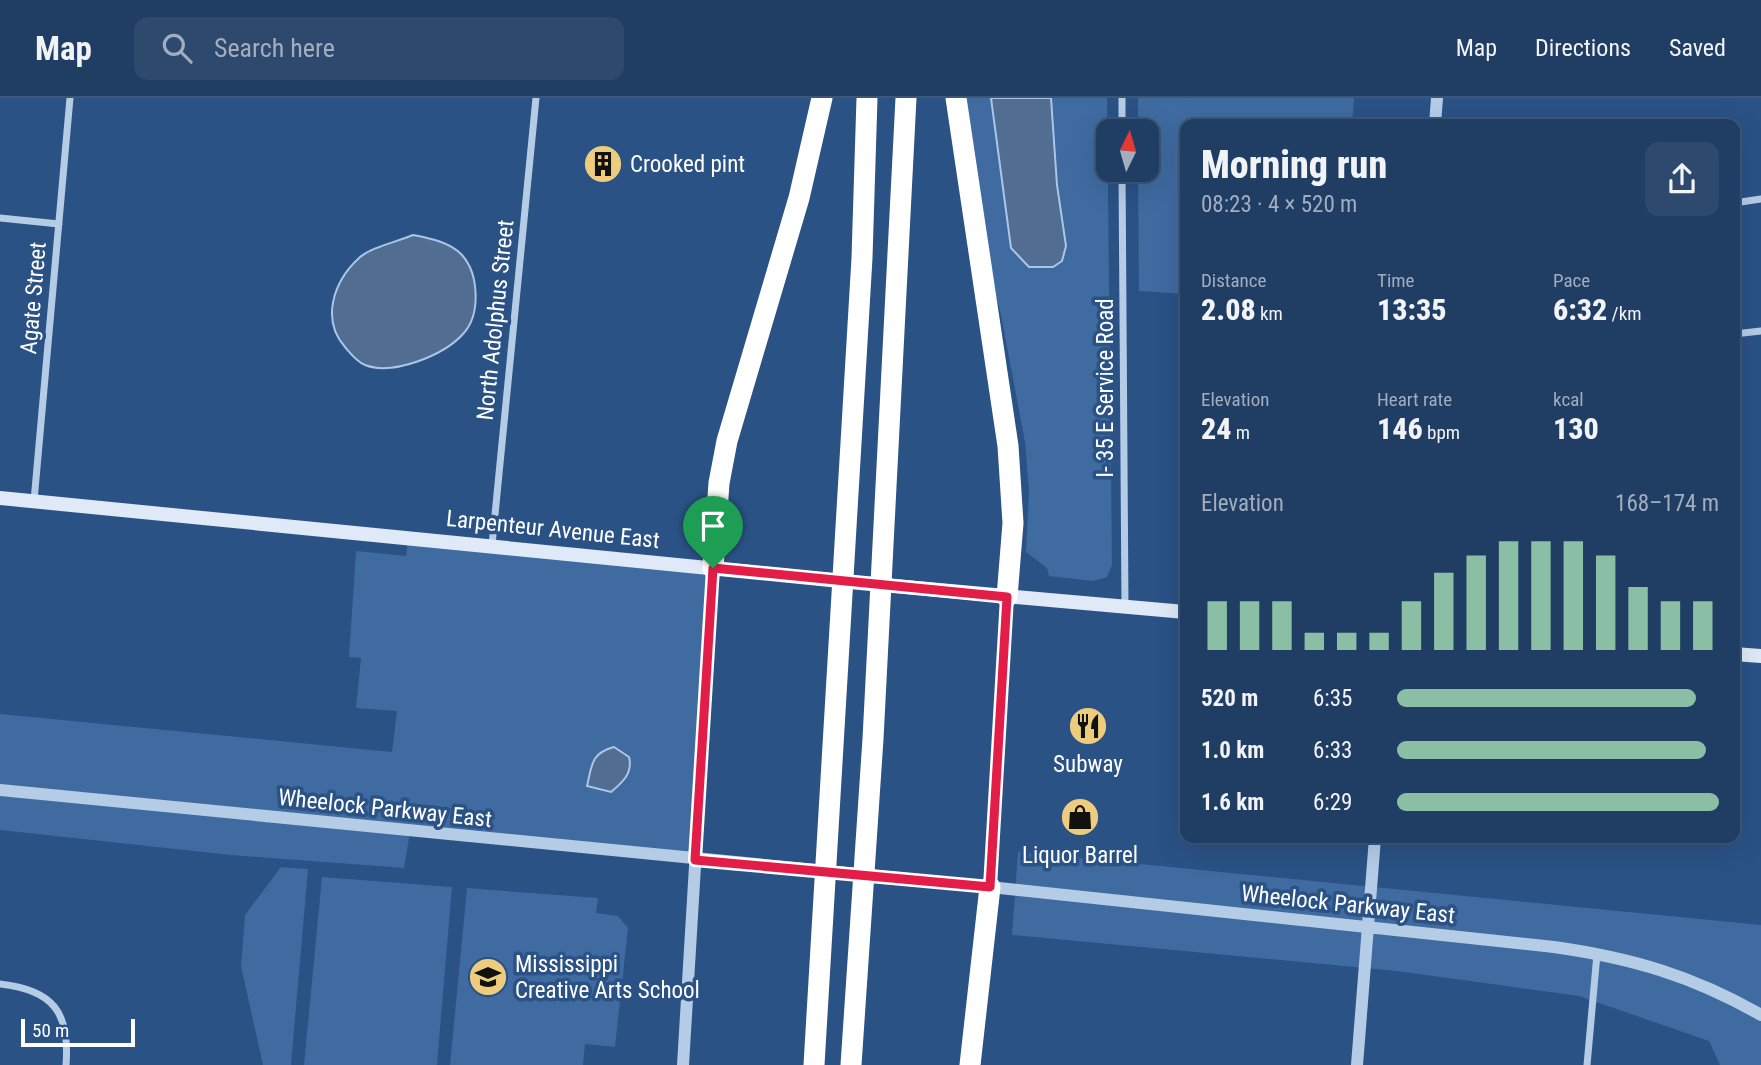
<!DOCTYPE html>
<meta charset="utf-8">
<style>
:root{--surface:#203e64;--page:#2d496d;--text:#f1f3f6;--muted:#a2aebf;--line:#3d5778;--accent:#8abfa5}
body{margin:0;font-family:"Roboto Condensed",sans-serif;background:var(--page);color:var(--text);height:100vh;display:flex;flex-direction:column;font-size:26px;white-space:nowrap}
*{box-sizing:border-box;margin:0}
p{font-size:23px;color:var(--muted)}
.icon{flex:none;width:38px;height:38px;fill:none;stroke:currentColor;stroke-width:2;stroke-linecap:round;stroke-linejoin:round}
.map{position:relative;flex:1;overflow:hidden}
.side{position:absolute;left:1180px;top:21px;width:560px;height:724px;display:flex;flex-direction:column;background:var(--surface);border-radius:14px;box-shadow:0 7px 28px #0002,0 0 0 2px var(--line)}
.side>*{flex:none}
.needle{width:46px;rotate:5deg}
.tools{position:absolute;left:1096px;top:21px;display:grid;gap:14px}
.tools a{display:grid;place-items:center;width:63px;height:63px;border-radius:14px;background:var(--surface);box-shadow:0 7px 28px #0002,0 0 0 2px var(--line);font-size:35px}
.scale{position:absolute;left:21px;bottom:18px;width:114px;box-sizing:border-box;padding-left:7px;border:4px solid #fff;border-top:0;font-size:19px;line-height:24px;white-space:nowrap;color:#fff;-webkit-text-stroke:5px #2a5285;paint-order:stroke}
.pin{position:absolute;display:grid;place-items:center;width:60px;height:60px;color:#fff;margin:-72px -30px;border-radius:50% 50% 50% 0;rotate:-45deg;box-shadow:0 0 7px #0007}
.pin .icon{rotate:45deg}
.round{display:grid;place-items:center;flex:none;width:74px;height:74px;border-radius:14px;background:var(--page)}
.summary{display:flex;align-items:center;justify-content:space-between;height:119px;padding:0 21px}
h1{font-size:38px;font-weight:800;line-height:52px}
.figures{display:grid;grid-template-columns:repeat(3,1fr);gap:10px;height:119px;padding:7px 21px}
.figures div{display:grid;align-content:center}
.figures b{font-size:30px;font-weight:800}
.figures small{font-size:19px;font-weight:400}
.figures p{font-size:19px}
.chart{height:196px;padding:14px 21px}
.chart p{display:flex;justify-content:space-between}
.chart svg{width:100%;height:126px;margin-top:7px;stroke:var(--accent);stroke-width:6}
ul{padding:0 21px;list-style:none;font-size:23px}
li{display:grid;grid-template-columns:112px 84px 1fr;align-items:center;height:52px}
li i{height:18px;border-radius:9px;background:var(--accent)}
header{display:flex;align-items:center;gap:42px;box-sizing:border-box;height:98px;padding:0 35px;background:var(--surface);border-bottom:2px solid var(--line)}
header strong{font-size:33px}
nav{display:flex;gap:38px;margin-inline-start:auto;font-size:24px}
.search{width:490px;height:63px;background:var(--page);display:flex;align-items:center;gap:18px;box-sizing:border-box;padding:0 24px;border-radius:14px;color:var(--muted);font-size:26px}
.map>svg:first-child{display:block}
</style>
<header>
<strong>Map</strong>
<div class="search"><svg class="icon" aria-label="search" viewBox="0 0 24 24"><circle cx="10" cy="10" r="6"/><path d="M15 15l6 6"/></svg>Search here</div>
<nav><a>Map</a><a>Directions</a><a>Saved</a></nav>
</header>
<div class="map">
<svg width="1761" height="967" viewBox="0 0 1761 967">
<rect width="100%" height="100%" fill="#2a5285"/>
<!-- green -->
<path fill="#3f6ba1" d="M965 0H991L1012 150 1066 148 1057 87 1051 0H1107L1112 467 1107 479 1093 483 1049 478 1047 470 1026 454 1029 393 1025 344 1001 217 985 154Z
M1138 0H1354L1352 26H1185V196L1139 193 1138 72H1146V33H1138Z
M408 439 713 470 695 762 410 734 404 770 231 757 0 732V616L392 654 397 613 356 610 361 560 349 559 356 453 406 458Z
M1018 754 1761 827V967H1720L1709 943 1579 898 1397 873 1012 837Z
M281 769 308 771 291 967H263L241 868 245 817Z
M322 779 452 789 437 967H304Z
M467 790 598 800 596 815 618 818 628 830 615 949 585 946 583 967H450Z"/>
<!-- water -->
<path fill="#516d91" stroke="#aac6e7" stroke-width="2" d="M991 0H1051L1057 87 1066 148 1062 163 1053 169H1029L1011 150Z
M413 137C429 140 450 144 462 157 479 176 481 217 463 236 444 257 393 278 365 267 356 263 351 256 345 249 321 222 333 184 359 160 371 149 397 144 413 137Z
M614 649 629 659C633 675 623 684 611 694L587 688C592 667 591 655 614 649Z"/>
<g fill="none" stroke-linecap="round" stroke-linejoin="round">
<!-- minor -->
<path stroke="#b5cce7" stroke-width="7" d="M1122 0V33
M1122 72 1125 509
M1734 105 1761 101
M0 120 59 126
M1734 236 1761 233
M34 403 70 0
M492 447 536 0
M0 886C54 892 70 915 66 967
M1587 967 1597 856"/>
<!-- tertiary -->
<path stroke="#b5cce7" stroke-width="12" d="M1435 26 1437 0
M0 692 990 789 1554 849C1632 860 1693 878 1761 917
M990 789 1007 499
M683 967 713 470
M1357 967 1375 740"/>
<!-- secondary -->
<path stroke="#dfe9f7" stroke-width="14" d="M0 400 860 485 1185 514
M1734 556 1761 558"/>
<!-- motorway -->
<path stroke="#fff" stroke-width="21" d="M956 0 1008 348 1013 425 1007 499
M713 470 719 385 727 343 799 100 822 0
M814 967 862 160 867 0
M851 967 873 641 906 0
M970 967 990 789"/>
</g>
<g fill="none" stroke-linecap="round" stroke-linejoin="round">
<!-- route casing -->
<g stroke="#fff" stroke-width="14">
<path id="route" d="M713 470 1007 499 990 789 695 762Z"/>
</g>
<!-- route -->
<use href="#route" stroke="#e11d48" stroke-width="9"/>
</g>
<!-- icons -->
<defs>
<g id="building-disc" transform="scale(2.0125)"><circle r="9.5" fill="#edcd7d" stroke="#2a5285"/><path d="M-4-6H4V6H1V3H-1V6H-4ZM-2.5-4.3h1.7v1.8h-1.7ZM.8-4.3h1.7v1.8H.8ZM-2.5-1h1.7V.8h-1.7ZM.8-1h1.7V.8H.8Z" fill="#111"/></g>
<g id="restaurant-disc" transform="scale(2.0125)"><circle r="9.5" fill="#edcd7d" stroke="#2a5285"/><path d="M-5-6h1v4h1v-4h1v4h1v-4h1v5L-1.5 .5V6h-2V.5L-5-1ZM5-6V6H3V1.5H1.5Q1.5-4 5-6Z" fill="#111"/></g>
<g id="shop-disc" transform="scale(2.0125)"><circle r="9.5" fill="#edcd7d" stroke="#2a5285"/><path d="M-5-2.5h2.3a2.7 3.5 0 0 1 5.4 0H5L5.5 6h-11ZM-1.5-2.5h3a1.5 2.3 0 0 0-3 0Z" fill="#111"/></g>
<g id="school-disc" transform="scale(2.0125)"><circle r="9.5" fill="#edcd7d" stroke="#2a5285"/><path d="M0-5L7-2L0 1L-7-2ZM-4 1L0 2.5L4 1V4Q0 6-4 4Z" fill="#111"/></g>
</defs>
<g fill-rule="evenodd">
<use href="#building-disc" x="603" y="66"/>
<use href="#restaurant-disc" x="1088" y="628"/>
<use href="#shop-disc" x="1080" y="719"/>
<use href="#school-disc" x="488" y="879"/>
</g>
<g text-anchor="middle" stroke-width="7" stroke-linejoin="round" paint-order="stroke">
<!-- poi labels -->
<g font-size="23" fill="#fff" stroke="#2a5285" text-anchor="start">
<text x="630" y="74">Crooked pint</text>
<text x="1088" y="674" text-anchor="middle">Subway</text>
<text x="1080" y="765" text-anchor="middle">Liquor Barrel</text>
<text x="515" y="874">Mississippi<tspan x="515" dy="26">Creative Arts School</tspan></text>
</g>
<!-- street labels -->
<g font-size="23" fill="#fff" stroke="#2a5285">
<text transform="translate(33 200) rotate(-85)" y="8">Agate Street</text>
<text transform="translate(495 222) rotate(-84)" y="8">North Adolphus Street</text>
<text transform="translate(1105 290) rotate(-90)" y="8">I- 35 E Service Road</text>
<text transform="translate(553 431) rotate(6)" y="8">Larpenteur Avenue East</text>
<text transform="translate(385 710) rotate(6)" y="8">Wheelock Parkway East</text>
<text transform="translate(1348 806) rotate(6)" y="8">Wheelock Parkway East</text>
</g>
</g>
</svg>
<div class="tools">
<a><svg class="needle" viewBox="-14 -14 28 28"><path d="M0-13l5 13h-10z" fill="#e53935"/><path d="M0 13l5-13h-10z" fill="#a2aebf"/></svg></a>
</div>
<div class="scale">50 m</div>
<div class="pin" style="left:713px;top:470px;background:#1e9e55"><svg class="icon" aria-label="arrive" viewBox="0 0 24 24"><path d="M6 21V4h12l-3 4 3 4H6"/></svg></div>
<section class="side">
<div class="summary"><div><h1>Morning run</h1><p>08:23 · 4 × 520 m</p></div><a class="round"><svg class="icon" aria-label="share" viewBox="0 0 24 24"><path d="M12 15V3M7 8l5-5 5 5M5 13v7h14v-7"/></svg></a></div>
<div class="figures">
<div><p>Distance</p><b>2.08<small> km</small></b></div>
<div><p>Time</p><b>13:35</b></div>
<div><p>Pace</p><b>6:32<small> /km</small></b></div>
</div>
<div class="figures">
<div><p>Elevation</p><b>24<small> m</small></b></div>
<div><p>Heart rate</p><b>146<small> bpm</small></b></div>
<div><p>kcal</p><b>130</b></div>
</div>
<div class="chart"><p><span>Elevation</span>168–174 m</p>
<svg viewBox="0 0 160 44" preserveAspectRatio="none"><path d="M5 44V27M15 44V27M25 44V27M35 44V38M45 44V38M55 44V38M65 44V27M75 44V17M85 44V11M95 44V6M105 44V6M115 44V6M125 44V11M135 44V22M145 44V27M155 44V27"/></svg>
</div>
<ul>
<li><b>520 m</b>6:35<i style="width:93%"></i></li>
<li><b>1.0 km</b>6:33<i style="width:96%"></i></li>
<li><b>1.6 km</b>6:29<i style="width:100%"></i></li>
</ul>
</section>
</div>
